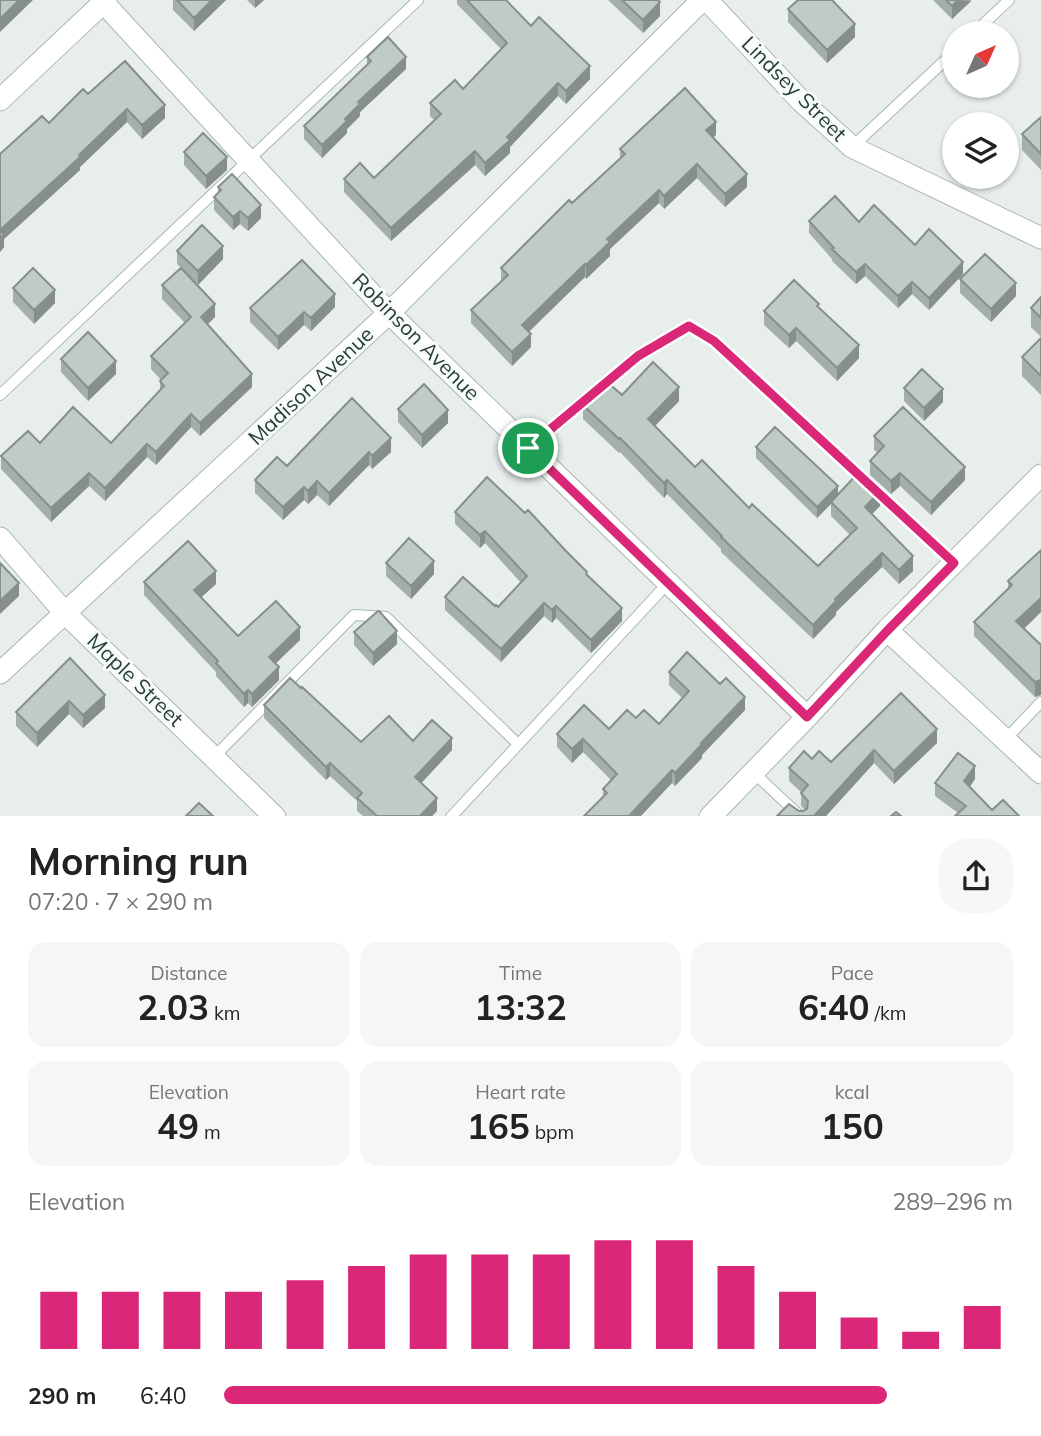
<!DOCTYPE html>
<meta charset="utf-8">
<style>
:root{--surface:#fff;--page:#f6f6f6;--text:#222;--muted:#767676;--accent:#db2777}
body{margin:0;font-family:Mulish,sans-serif;background:var(--page);color:var(--text);height:100vh;display:flex;flex-direction:column;font-size:26px;white-space:nowrap}
*{box-sizing:border-box;margin:0}
p{font-size:23px;color:var(--muted)}
.icon{flex:none;width:38px;height:38px;fill:none;stroke:currentColor;stroke-width:2;stroke-linecap:round;stroke-linejoin:round}
.map{position:relative;height:816px;overflow:hidden}
.sheet{display:flex;flex-direction:column;background:var(--surface);flex:1}
.sheet>*{flex:none}
.needle{width:46px;rotate:45deg}
.buttons{position:absolute;left:942px;top:21px;display:grid;gap:14px}
.buttons a{display:grid;place-items:center;width:77px;height:77px;border-radius:50%;background:var(--surface);box-shadow:0 2px 5px #0004;font-size:35px}
.pin{position:absolute;display:grid;place-items:center;width:60px;height:60px;color:#fff;margin:-30px;border:4px solid #fff;border-radius:50%;box-shadow:0 2px 7px #0007}
.round{display:grid;place-items:center;flex:none;width:74px;height:74px;border-radius:28px;background:var(--page)}
.summary{display:flex;align-items:center;justify-content:space-between;height:119px;padding:0 28px}
h1{font-size:38px;font-weight:700;line-height:52px}
.metrics{display:grid;grid-template-columns:repeat(3,1fr);gap:10px;height:119px;padding:7px 28px}
.metrics div{display:grid;align-content:center;border-radius:18px;background:var(--page);text-align:center}
.metrics b{font-size:35px;font-weight:700}
.metrics small{font-size:19px;font-weight:400}
.metrics p{font-size:19px}
.chart{height:196px;padding:14px 28px}
.chart p{display:flex;justify-content:space-between}
.chart svg{width:100%;height:126px;margin-top:7px;stroke:var(--accent);stroke-width:6}
ul{padding:0 28px;list-style:none;font-size:23px}
li{display:grid;grid-template-columns:112px 84px 1fr;align-items:center;height:52px}
li i{height:18px;border-radius:9px;background:var(--accent)}
.map>svg:first-child{display:block}
</style>
<div class="map">
<svg width="1041" height="817" viewBox="0 0 1041 817">
<rect width="100%" height="100%" fill="#e7eeeb"/>
<g fill="none" stroke-linecap="round" stroke-linejoin="round">
<!-- lane casing -->
<g stroke="#a9b6b2" stroke-width="12">
<path id="lane" d="M974 33 1009 0
M852 147 954 52
M0 395 418 0
M528 448 638 356 689 326 714 341 954 563
M1005 740 1041 702
M214 757 354 615 386 617 518 744
M753 772 801 817
M451 817 668 583"/>
</g>
<!-- street casing -->
<g stroke="#a9b6b2" stroke-width="23">
<path id="street" d="M101 0 389 313 807 717
M707 0 801 101 852 147 1041 238
M0 100 106 0
M0 538 65 613 275 817
M887 630 1041 773
M0 673 389 313 702 0
M710 817 807 717 887 630 1041 475"/>
</g>
<!-- lane -->
<use href="#lane" stroke="#fff" stroke-width="10"/>
<!-- street -->
<use href="#street" stroke="#fff" stroke-width="21"/>
</g>
<!-- wall -->
<path fill="#a4afaa" d="M173 0H226L194 31 173 10Z
M247 0H264L255 8Z
M457 0H506L531 26 590 79 566 104 558 96 510 147V153L485 176 475 165 391 241 344 192V179L374 178 434 120 430 116V103L463 89 501 49 457 4Z
M608 0H658L660 16 643 33Z
M933 0H971V1L952 19Z
M788 9 855 37 827 63 788 22Z
M367 57 406 69 360 112V116L347 129V133L322 158 304 139V126L367 66Z
M88 94 165 118 142 139 127 122 80 167V170L4 239V247L0 252V154L49 123Z
M1041 117V170L1022 150V134Z
M716 135 713 137 747 187 725 207 697 178 664 209 659 203 610 249V256L586 279 585 277 529 332 531 347 512 366 471 323V310L501 281V268L620 159V149Z
M184 152 227 170 206 189 184 165Z
M218 187 261 218 248 231 240 224 233 230 214 210V197L218 193Z
M809 221 859 222 915 245 963 274 929 310 912 294 898 308 865 276 856 284 832 261V259L809 233Z
M177 251 223 259 198 285 181 268 215 317 208 324 252 387 200 436 191 427 156 465 147 457 105 501 89 486 51 522 1 469V456L40 443H111L160 391V381L161 380 151 369V356L185 323 162 299V285L181 268 177 264Z
M960 279 1016 296 991 322 960 293Z
M13 288 55 303 34 324 13 302Z
M1041 297V337L1031 327V308Z
M335 307 311 331 304 325 278 350 250 322V308Z
M819 307 859 358 837 381 796 341 789 348 764 325V311Z
M1041 338V395L1022 376V357Z
M61 359 116 374 88 401 61 372Z
M904 388 943 402 924 421 904 401Z
M622 395 679 401 655 426 695 467 749 508 818 566 850 535 831 516V503L817 518 756 458V447L838 495 880 506 872 514 913 571 899 584 882 567 836 612V615L813 639 721 552V549L667 494 664 498 620 452 619 453 583 419V405Z
M352 398 391 452 372 469 369 465 329 506 317 495 308 504 304 500 283 520 255 493V480L287 466Z
M398 409 448 423 422 448 398 422Z
M874 436 965 480 931 515 900 486 891 494 870 475V461L878 453 874 450Z
M455 512 587 575 622 621 591 653 556 618 552 623 544 616 501 662 445 610V597L498 607 521 583 485 543 480 548 455 524Z
M1041 550V612L1024 629 1041 645V695L1035 697 974 636V622L1008 589V581Z
M386 563 434 574 411 599 386 576Z
M144 582 216 584 201 597 238 636 300 640 275 663 279 680 252 707 248 703 244 707 216 676V672L144 595Z
M354 632 397 644 373 666 354 645Z
M70 658 105 708 83 728 69 714 37 747 16 726V712Z
M669 672 745 710 702 755V758L675 786 672 783 603 797V789L611 780 583 752 572 763 557 747V734L609 729 636 718 659 724 682 698 669 685Z
M901 693 937 743 894 784 874 763 826 816 799 811H803L805 810 801 806V792L789 781V768L812 759 831 762Z
M264 705 361 742 413 741 452 750 421 783 437 811 432 816H363L357 811V801L330 776 326 780 264 718Z
M975 779 970 787 992 810 1019 816 958 813 935 796V783Z"/>
<!-- shaded-wall -->
<path fill="#868f8b" d="M19 0H33L0 32V19Z
M212 0H226L194 31V18Z
M255 0H264L255 8Z
M958 0 971 1 952 19V6Z
M660 2V16L643 33V20Z
M855 24V37L827 63V50Z
M406 57V69L360 112V116L347 129V133L322 158V145L358 102Z
M590 66V79L566 104V91Z
M558 83V96L510 147V153L485 176V163Z
M165 105V118L142 139V125Z
M127 109V122L80 167V170L4 239V247L0 252V230Z
M716 122V135L706 144V130Z
M475 151V165L391 241V228Z
M227 157V170L206 189V176Z
M697 164V178L664 209V196Z
M747 174V187L725 207V194Z
M659 190V203L610 249V256L586 279V265L607 239Z
M261 205V218L248 231V218Z
M240 211V224L233 230V217Z
M223 246V259L198 285V271Z
M963 262V274L929 310V298Z
M585 264V277L522 338V325Z
M865 264V276L856 284V272Z
M912 282V294L898 308V296Z
M1016 283V296L991 322V309Z
M55 290V303L34 324V310Z
M335 294V307L311 331V318Z
M215 304V317L201 330V317Z
M304 312V325L278 350V337Z
M796 328V341L789 348V335Z
M531 334V347L512 366V352Z
M859 345V358L837 381V368Z
M116 361V374L88 401V388Z
M252 374V387L200 436V423Z
M679 387V401L648 433V419Z
M943 389V402L924 421V408Z
M448 410V423L422 448V435Z
M191 414V427L156 465V452Z
M391 438V452L372 469V456Z
M147 444V457L105 501V488Z
M369 452V465L329 506V493Z
M965 467V480L931 515V502Z
M89 473V486L51 522V508Z
M900 473V486L891 494V481Z
M667 480V494L664 498V483Z
M317 481V495L308 504V491Z
M838 486V497L817 518V507Z
M304 487V500L283 520V507Z
M880 491V506L865 521V507Z
M485 531V543L480 548V535Z
M882 553V567L836 612V615L813 639V625L835 599Z
M913 556V571L899 584V570Z
M434 561V574L411 599V586Z
M216 571V584L194 604V590Z
M19 583V596L0 614V601Z
M1041 598V612L1016 636V621Z
M544 603V616L501 662V649Z
M556 606V618L552 623V610Z
M622 608V621L591 653V640Z
M300 627V640L269 670V657Z
M397 631V644L373 666V653Z
M279 667V680L252 707V694Z
M1041 680V695L1035 697V682Z
M248 690V703L244 707V694Z
M105 695V708L83 728V715Z
M745 697V710L702 755V758L675 786V773L701 743Z
M69 701V714L37 747V733Z
M937 729V743L894 784V771Z
M452 738V750L415 790V777Z
M583 739V752L572 763V749Z
M874 750V763L826 816H814Z
M330 763V776L326 780V767Z
M975 766V779L964 794V781Z
M672 770V783L641 816H629Z
M437 798V811L432 816H420Z"/>
<!-- building -->
<path fill="#bfccc6" stroke="#868f8b" stroke-width="2" d="M0 0H19L0 19Z
M177 0H212L194 18Z
M467 0H506L531 26 539 17 590 66 566 91 558 83 507 137 510 140 485 163 475 151 391 228 344 179 360 163 374 178 441 114 430 103 455 80 463 89 507 43Z
M622 0H658L660 2 643 20Z
M798 0H832L855 24 827 50 788 9Z
M946 0H958L952 6Z
M388 37 406 57 358 102 360 104 345 119 347 121 322 145 304 126 371 61 367 57Z
M125 61 165 105 142 125 127 109 79 155 80 157 0 230 4 234 0 238V154L42 116 49 123 83 89 88 94Z
M685 88 716 122 706 130 747 174 725 194 697 164 664 196 659 190 607 239 610 242 586 265 585 264 522 325 531 334 512 352 471 310 508 275 501 268 569 200 572 203 625 154 620 149Z
M1041 117V154L1022 134Z
M203 133 227 157 206 176 184 152Z
M232 174 261 205 248 218 240 211 233 217 214 197 221 190 218 187Z
M835 196 859 222 874 205 915 245 929 229 963 262 929 298 912 282 898 296 865 264 856 272 832 249 834 248 809 221Z
M202 225 223 246 198 271 177 251Z
M985 254 1016 283 991 309 960 279Z
M302 260 335 294 311 318 304 312 278 337 250 308Z
M33 268 55 290 34 310 13 288Z
M181 268 215 304 201 317 252 374 200 423 191 414 156 452 147 444 105 488 89 473 51 508 1 456 28 431 40 443 73 407 111 443 164 386 160 381 168 373 151 356 191 317 162 285Z
M794 280 819 304 817 306 859 345 837 368 796 328 789 335 764 311Z
M1041 297V318L1031 308Z
M88 332 116 361 88 388 61 359Z
M1041 338V376L1022 357Z
M653 362 679 387 648 419 695 467 702 460 749 508 752 504 818 566 857 528 831 502 859 472 880 491 865 507 913 556 899 570 882 553 835 599 836 601 813 625 721 537 722 536 667 480 664 483 620 438 619 439 583 405 606 381 622 395Z
M922 369 943 389 924 408 904 388Z
M424 384 448 410 422 435 398 409Z
M352 398 391 438 372 456 369 452 329 493 317 481 308 491 304 487 283 507 255 480 277 457 287 466Z
M903 407 965 467 931 502 900 473 891 481 870 461 884 446 874 436Z
M775 427 838 486 817 507 756 447Z
M487 477 525 513 528 510 566 551 587 572 586 574 622 608 591 640 556 606 552 610 544 603 501 649 445 597 463 577 495 606 496 605 498 607 527 576 485 531 480 535 455 512Z
M409 538 434 561 411 586 386 563Z
M188 541 216 571 194 590 238 636 276 601 300 627 269 657 279 667 252 694 248 690 244 694 216 663 218 661 144 582Z
M1041 550V598L1016 621 1041 645V680L1035 682 974 622 1012 585 1008 581Z
M0 563 19 583 0 601Z
M378 611H379L397 631 373 653 354 632Z
M687 652 720 684 726 678 745 697 701 743 702 744 675 773 672 770 629 816H584L607 793 603 789 617 774 583 739 572 749 557 734 584 705 609 729 627 710 636 718 644 710 659 724 689 691 669 672Z
M70 658 105 695 83 715 69 701 37 733 16 712Z
M290 678 301 688 302 687 361 742 389 716 413 741 432 720 452 738 415 777 437 798 420 816H377L357 798 362 793 330 763 326 767 264 705Z
M901 693 937 729 894 771 874 750 814 816H777L789 804 799 811H803L807 809 808 801 801 793 808 785 789 768 804 751 812 759 819 751 831 762Z
M958 753 975 766 964 781 992 810 1003 800 1019 816H955L966 806 935 783Z
M199 803 213 816H186Z
M896 812 901 816H891Z"/>
<g fill="none" stroke-linecap="round" stroke-linejoin="round">
<!-- route casing -->
<g stroke="#fff" stroke-width="14">
<path id="route" d="M689 326 714 341 954 563 887 631 807 717 528 448 638 356Z"/>
</g>
<!-- route -->
<use href="#route" stroke="#db2777" stroke-width="9"/>
</g>
<g text-anchor="middle" stroke-width="6" stroke-linejoin="round" paint-order="stroke">
<!-- street labels -->
<g font-size="21" fill="#263f38" stroke="#f7fbf9">
<text transform="translate(794 89) rotate(45)" y="7">Lindsey Street</text>
<text transform="translate(416 337) rotate(45)" y="7">Robinson Avenue</text>
<text transform="translate(311 386) rotate(-43)" y="7">Madison Avenue</text>
<text transform="translate(135 680) rotate(44)" y="7">Maple Street</text>
</g>
</g>
</svg>
<div class="buttons">
<a><svg class="needle" viewBox="-14 -14 28 28"><path d="M0-13l5 13h-10z" fill="#e53935"/><path d="M0 13l5-13h-10z" fill="#767676"/></svg></a>
<a><svg class="icon" aria-label="layers" viewBox="0 0 24 24"><path d="M12 4l9 5-9 5-9-5zM3 14l9 5 9-5"/></svg></a>
</div>
<div class="pin" style="left:528px;top:448px;background:#1e9e55"><svg class="icon" aria-label="arrive" viewBox="0 0 24 24"><path d="M6 21V4h12l-3 4 3 4H6"/></svg></div>
</div>
<section class="sheet">
<div class="summary"><div><h1>Morning run</h1><p>07:20 · 7 × 290 m</p></div><a class="round"><svg class="icon" aria-label="share" viewBox="0 0 24 24"><path d="M12 15V3M7 8l5-5 5 5M5 13v7h14v-7"/></svg></a></div>
<div class="metrics">
<div><p>Distance</p><b>2.03<small> km</small></b></div>
<div><p>Time</p><b>13:32</b></div>
<div><p>Pace</p><b>6:40<small> /km</small></b></div>
</div>
<div class="metrics">
<div><p>Elevation</p><b>49<small> m</small></b></div>
<div><p>Heart rate</p><b>165<small> bpm</small></b></div>
<div><p>kcal</p><b>150</b></div>
</div>
<div class="chart"><p><span>Elevation</span>289–296 m</p>
<svg viewBox="0 0 160 44" preserveAspectRatio="none"><path d="M5 44V24M15 44V24M25 44V24M35 44V24M45 44V20M55 44V15M65 44V11M75 44V11M85 44V11M95 44V6M105 44V6M115 44V15M125 44V24M135 44V33M145 44V38M155 44V29"/></svg>
</div>
<ul>
<li><b>290 m</b>6:40<i style="width:84%"></i></li>
</ul>
</section>
